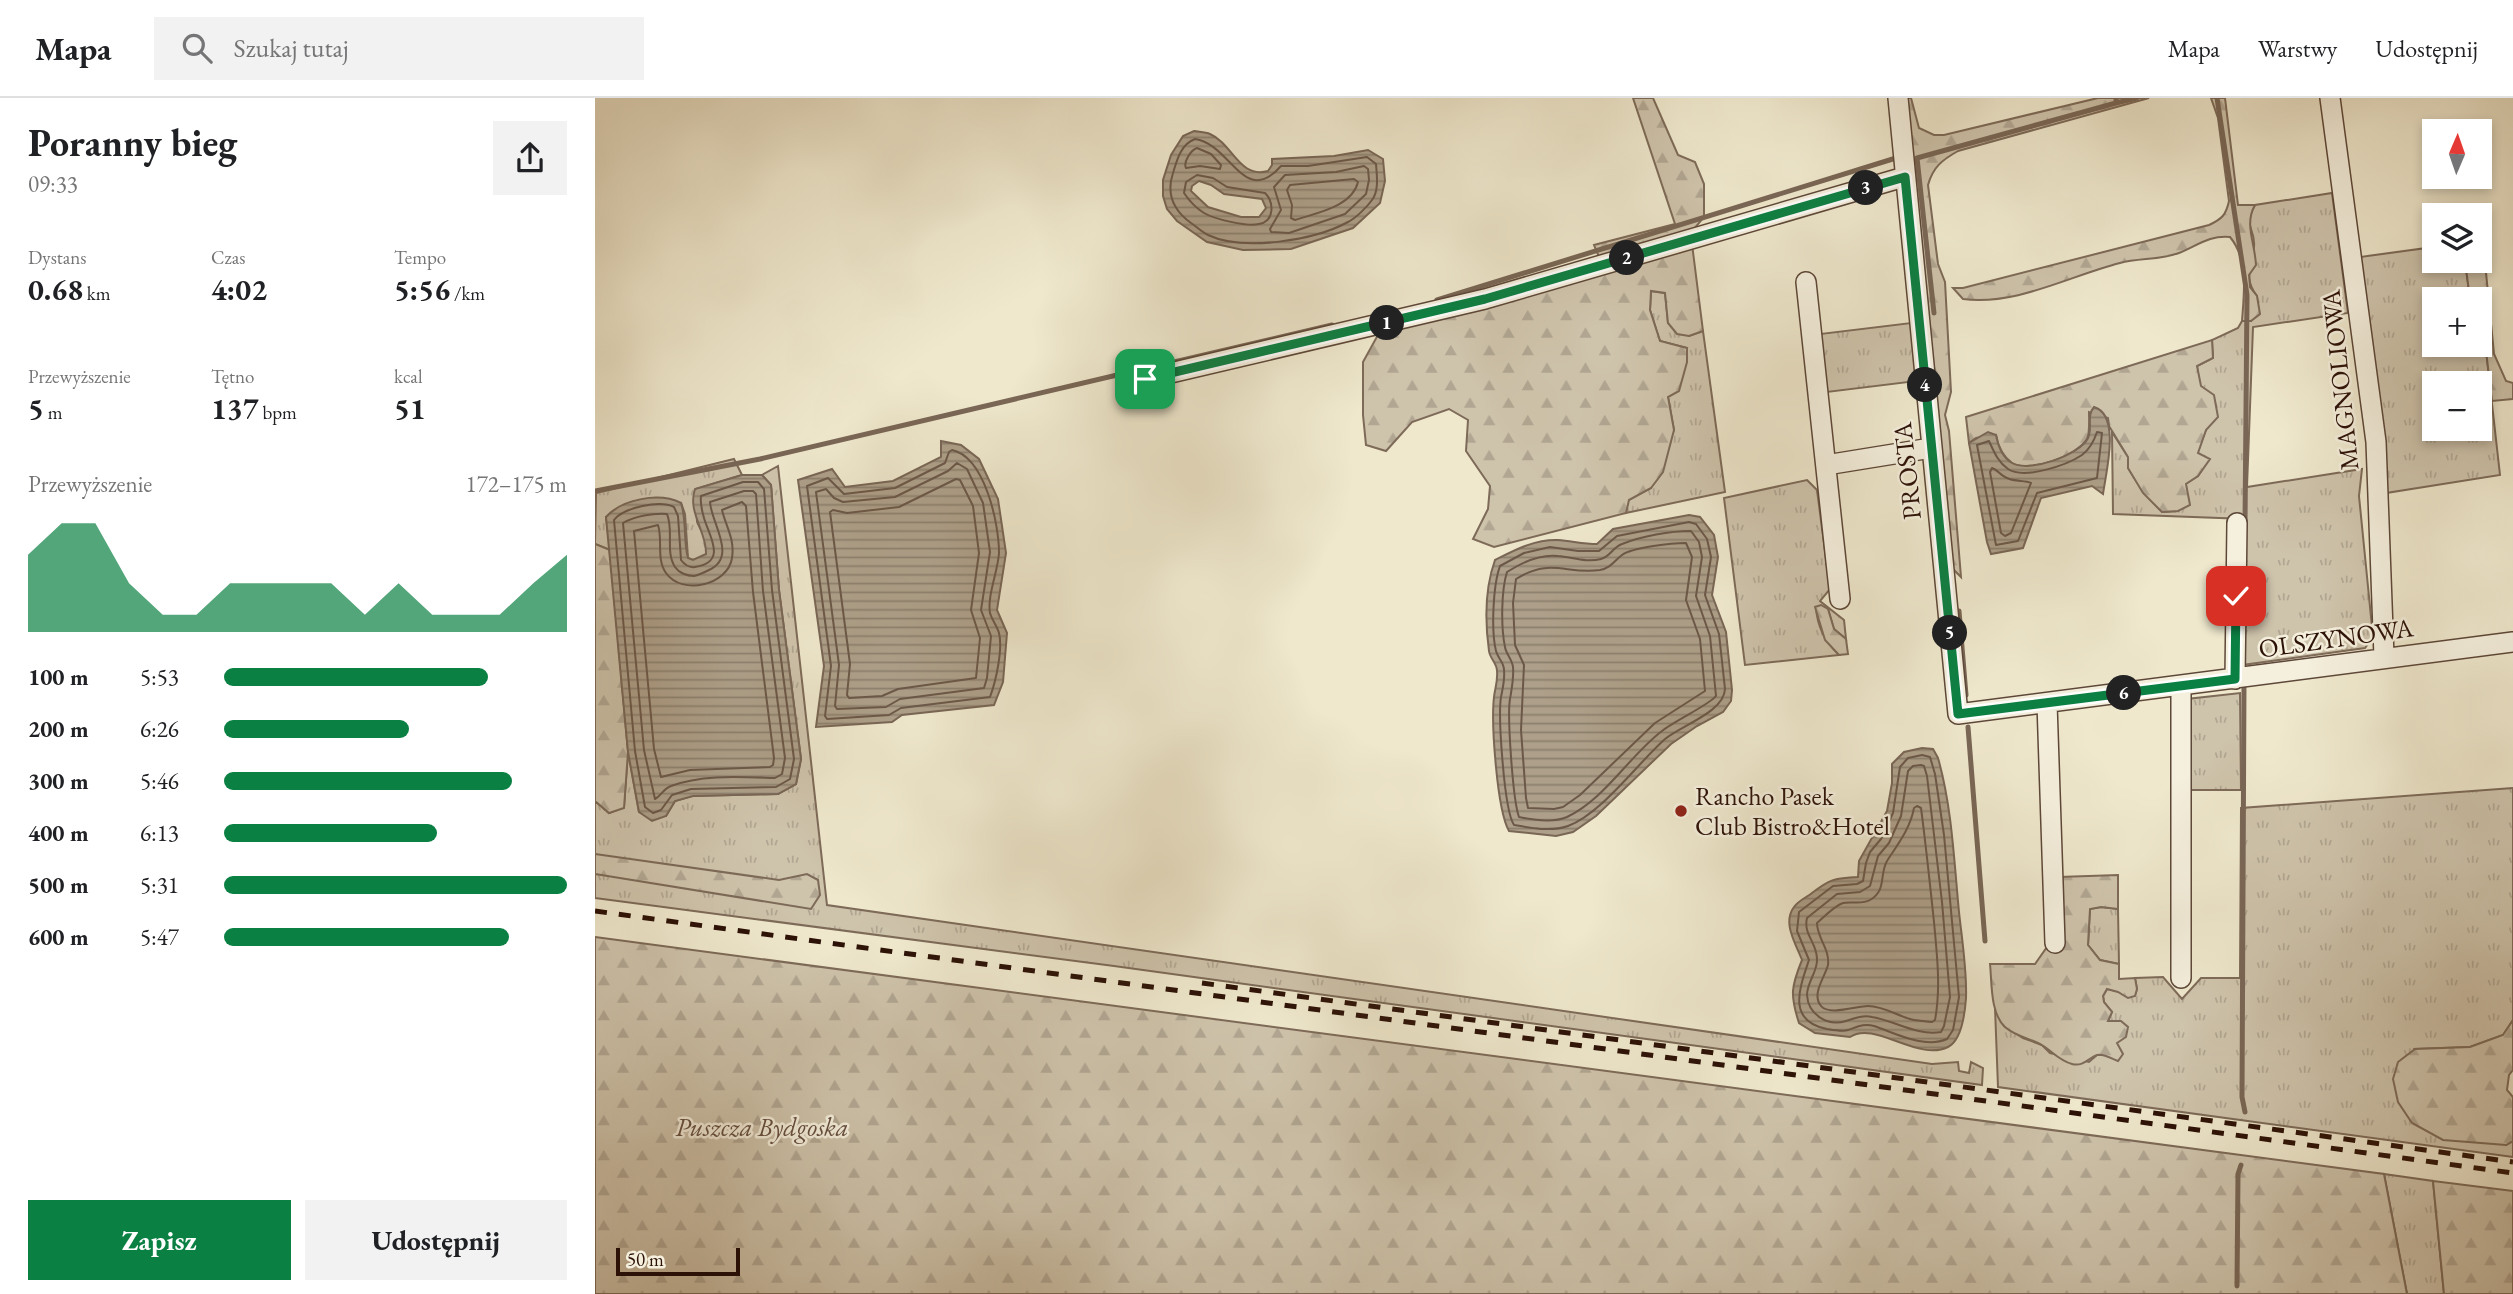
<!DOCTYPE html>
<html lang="pl">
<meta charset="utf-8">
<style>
:root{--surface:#fff;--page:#f2f2f2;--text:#202124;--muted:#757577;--line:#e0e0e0;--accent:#0b8043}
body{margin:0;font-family:"EB Garamond",serif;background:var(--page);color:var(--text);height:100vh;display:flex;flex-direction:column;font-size:26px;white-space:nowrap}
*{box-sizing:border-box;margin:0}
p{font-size:23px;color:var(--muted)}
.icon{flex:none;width:38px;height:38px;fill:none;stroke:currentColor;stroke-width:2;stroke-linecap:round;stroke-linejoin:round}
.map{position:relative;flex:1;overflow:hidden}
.side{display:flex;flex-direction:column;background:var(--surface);width:595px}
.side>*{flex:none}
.needle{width:46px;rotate:2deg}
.tools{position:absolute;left:1827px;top:21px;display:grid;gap:14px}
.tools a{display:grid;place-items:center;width:70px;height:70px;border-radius:0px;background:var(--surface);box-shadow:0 4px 10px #0003;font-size:35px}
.scale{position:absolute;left:21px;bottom:18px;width:124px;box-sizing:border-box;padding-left:7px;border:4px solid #2c1106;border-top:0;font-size:19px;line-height:24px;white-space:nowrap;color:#2c1106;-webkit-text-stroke:5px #f5f0de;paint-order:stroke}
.pin{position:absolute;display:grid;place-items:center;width:60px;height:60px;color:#fff;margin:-30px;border-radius:14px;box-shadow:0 4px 10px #0006}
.km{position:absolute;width:35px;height:35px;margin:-18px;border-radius:50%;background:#222;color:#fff;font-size:19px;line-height:35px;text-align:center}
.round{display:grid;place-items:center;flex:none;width:74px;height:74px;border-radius:0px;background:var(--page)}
.overview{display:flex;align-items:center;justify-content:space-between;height:119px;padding:0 28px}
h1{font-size:38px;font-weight:700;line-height:52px}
.metrics{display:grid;grid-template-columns:repeat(3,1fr);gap:10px;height:119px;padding:7px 28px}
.metrics div{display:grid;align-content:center}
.metrics b{font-size:30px;font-weight:700}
.metrics small{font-size:19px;font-weight:400}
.metrics p{font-size:19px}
.chart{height:196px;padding:14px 28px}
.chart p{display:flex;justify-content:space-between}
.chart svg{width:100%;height:126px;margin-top:7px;fill:var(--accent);opacity:.7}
.cta{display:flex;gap:14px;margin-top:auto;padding:14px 28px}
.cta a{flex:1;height:80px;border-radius:0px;background:var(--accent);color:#fff;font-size:28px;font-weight:700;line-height:80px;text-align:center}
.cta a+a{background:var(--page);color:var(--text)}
ul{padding:0 28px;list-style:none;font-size:23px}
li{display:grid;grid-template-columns:112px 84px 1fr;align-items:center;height:52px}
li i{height:18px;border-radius:9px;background:var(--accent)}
header{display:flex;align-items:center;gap:42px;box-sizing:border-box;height:98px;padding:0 35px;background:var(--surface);border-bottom:2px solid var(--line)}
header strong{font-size:33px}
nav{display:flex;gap:38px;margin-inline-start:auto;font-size:24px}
.search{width:490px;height:63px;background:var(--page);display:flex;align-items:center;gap:18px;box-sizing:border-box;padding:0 24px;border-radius:0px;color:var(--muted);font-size:26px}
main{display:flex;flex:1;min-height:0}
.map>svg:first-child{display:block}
</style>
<header>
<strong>Mapa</strong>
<div class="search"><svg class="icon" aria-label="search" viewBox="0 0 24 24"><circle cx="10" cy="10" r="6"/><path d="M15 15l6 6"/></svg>Szukaj tutaj</div>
<nav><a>Mapa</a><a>Warstwy</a><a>Udostępnij</a></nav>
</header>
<main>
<section class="side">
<div class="overview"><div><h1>Poranny bieg</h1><p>09:33</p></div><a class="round"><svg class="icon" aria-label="share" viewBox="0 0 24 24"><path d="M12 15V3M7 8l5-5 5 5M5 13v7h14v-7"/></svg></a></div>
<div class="metrics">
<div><p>Dystans</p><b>0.68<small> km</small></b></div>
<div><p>Czas</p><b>4:02</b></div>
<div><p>Tempo</p><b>5:56<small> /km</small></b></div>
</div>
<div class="metrics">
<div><p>Przewyższenie</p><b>5<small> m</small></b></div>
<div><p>Tętno</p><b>137<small> bpm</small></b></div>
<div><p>kcal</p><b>51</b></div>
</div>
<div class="chart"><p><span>Przewyższenie</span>172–175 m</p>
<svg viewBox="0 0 160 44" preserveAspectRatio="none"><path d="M0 44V17L10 6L20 6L30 27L40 38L50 38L60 27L70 27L80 27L90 27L100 38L110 27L120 38L130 38L140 38L150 27L160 17V44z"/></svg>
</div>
<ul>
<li><b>100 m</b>5:53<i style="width:77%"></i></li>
<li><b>200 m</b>6:26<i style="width:54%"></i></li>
<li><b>300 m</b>5:46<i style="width:84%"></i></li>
<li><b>400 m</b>6:13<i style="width:62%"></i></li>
<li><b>500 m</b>5:31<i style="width:100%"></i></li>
<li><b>600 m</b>5:47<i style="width:83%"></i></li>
</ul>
<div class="cta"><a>Zapisz</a><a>Udostępnij</a></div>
</section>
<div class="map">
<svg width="1918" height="1196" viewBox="0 0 1918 1196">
<defs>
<pattern id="grass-tufts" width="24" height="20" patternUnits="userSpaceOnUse" patternTransform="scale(1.75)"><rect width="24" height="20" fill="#cec3ab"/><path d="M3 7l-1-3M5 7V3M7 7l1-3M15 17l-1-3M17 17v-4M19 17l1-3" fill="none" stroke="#b1a692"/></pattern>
<pattern id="forest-firs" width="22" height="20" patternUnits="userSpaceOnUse" patternTransform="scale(1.75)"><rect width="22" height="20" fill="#cec3ab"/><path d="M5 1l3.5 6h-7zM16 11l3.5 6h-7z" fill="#b1a692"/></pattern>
<pattern id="water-rules" width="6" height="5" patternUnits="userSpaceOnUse" patternTransform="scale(1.75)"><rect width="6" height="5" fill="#ad9f89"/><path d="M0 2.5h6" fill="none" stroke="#8d806e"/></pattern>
</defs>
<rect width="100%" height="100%" fill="#efe8cd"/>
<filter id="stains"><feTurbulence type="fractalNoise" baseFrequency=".00286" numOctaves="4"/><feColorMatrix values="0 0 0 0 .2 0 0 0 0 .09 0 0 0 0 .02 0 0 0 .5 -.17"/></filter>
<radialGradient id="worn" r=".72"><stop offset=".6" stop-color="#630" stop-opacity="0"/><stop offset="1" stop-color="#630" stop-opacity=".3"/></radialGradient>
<!-- grass -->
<path fill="url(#grass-tufts)" stroke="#7d6a58" stroke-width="2" fill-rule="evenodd" d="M1737 95 1753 215 1658 229 1652 389 1767 371 1764 398 1778 539 1770 550 1647 567 1651 421 1518 416 1517 334 1533 359V370L1548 394 1567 414 1583 413 1590 386 1603 378 1614 361 1602 356 1611 332 1602 268 1618 260 1617 242 1643 230 1647 223H1656L1662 198C1648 180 1657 169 1659 149 1661 130 1647 130 1660 107Z
M1839 149V163H1870L1875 201H1839V247H1885V244H1890L1905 377 1791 395 1765 159ZM1839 285H1885V331H1839Z
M1056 193 1070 195 1073 225 1094 238 1108 233 1130 394 1031 415 1033 402 1056 390 1079 332 1073 299 1092 250 1065 243 1055 212Z
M1316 225 1322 283 1232 294 1225 236Z
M139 361 147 377 101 391 102 424 112 444 111 457 98 462 93 460 90 416 86 405 11 419 15 452 0 446 1 395Z
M183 368 232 807 1337 966 1363 964 1364 973 1374 975 1376 964 1388 970 1387 987 519 868 0 800V703L14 715 29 709 33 654 44 714 71 718 80 703 97 698 183 696 201 686 206 661 184 492 176 387 167 377Z
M1212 382 1222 392 1235 491 1225 503 1249 522 1251 541 1239 531 1233 511 1221 509C1222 529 1230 543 1244 557L1150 567 1129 400Z
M1645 595 1646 692H1592V601Z
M1918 690V922L1908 937 1875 949 1820 951 1911 1047 1918 1043V1059L1403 989 1400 910 1409 928 1428 940 1447 947 1455 955 1494 964 1502 957H1509L1522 945 1513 923 1517 914 1509 904 1508 898 1512 891 1540 897 1542 891 1540 880 1568 879 1587 901 1606 880H1645L1646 710Z
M1506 809 1523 811 1524 866 1505 862 1493 847 1495 811Z
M1789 1076 1838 1083 1849 1196H1812Z"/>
<!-- forest -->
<path fill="url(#forest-firs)" stroke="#7d6a58" stroke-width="2" d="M1038 0H1058L1083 57 1100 64 1109 86V119L1099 131 1004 159 999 147 1080 126Z
M1308 0H1316L1324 30 1339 37H1349L1503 0H1554L1363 53C1347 62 1338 69 1333 87L1343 166 1350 184 1356 294 1350 317 1354 333 1366 479 1356 469Z
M1616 0H1630L1643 107H1660C1649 126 1660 145 1661 167L1654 177 1655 189 1662 198 1665 216 1656 223H1647C1649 194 1654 162 1635 139 1614 137 1602 148 1584 155 1566 162 1544 160 1525 165 1474 178 1421 208 1368 201L1358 190H1368L1614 127C1627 121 1631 117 1634 103L1623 20Z
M1885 144H1888L1899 256 1911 283 1918 285V301L1897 303 1890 244H1885V201H1875L1870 163H1885Z
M1097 146 1108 233 1094 238 1082 236 1073 225 1070 195 1056 193 1055 212 1065 243 1092 250V264L1084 293 1073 299 1079 332 1068 374 1056 390 1034 402 1031 415 899 449 878 441 893 411 895 388 871 353 873 322 854 311 817 324 791 353 771 347 768 317V264L784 235Z
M1617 242 1618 260 1602 268 1606 288 1619 297 1623 319 1611 332 1603 355 1615 361 1603 378 1591 386 1595 407 1583 413 1567 414 1548 395 1533 370V359L1514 328 1513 320 1494 314C1494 322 1495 335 1492 341 1482 358 1434 375 1417 365 1407 358 1403 348 1401 337L1381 340 1374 345 1371 319Z
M0 446 15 452 33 654 29 710 14 715 0 703Z
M1226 507 1233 511 1239 531 1251 541 1253 556 1244 557 1230 542 1220 509Z
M0 756 184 782 212 776 223 782 225 797 216 811 0 776Z
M1523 777V811L1506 809 1495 811 1493 847 1505 862 1524 866V881L1540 880 1542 891 1540 898 1533 900 1523 894 1512 891 1508 898 1509 904 1517 914 1513 923H1526L1533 929 1531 939 1522 945 1528 956 1523 963C1517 961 1509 955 1502 957 1494 960 1488 969 1477 966 1464 963 1456 952 1445 946 1434 940 1420 938 1410 929 1395 915 1397 885 1395 866H1440L1454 846 1464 779Z
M0 839 1789 1076 1812 1196H0Z
M1918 922V972L1914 977 1912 992 1918 999V1043L1911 1047 1848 1042 1817 1025 1803 1004 1798 981 1803 964 1820 951 1875 949 1908 937Z
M1838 1083 1918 1093V1196H1849Z"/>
<!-- water -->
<path fill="url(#water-rules)" stroke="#796655" stroke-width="2" fill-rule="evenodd" d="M599 33C604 34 610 34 615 36 638 46 644 81 673 73L677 67V61L739 58 773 52 788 61 790 83 785 105 758 130 696 151 648 152 612 144 582 123 572 111 568 98V82L576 57 588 38ZM604 83 616 87 629 96 667 101 671 110 664 119H646L613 109 596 93 597 88Z
M1499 309C1526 317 1511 374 1508 396L1497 388 1446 400 1428 450 1396 456 1392 444 1374 345 1393 334 1401 337C1403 348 1407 359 1417 365 1434 375 1485 357 1493 340 1498 329 1491 318 1499 309Z
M346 343 366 347 384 361 403 401 411 455 402 512 412 535 408 584 399 607 307 617 297 624 221 629 229 568 203 382 237 371 250 389 298 383 346 359Z
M147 377H167L176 387 184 492 206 661 201 686 183 696 98 698 80 703 71 718 57 723 44 714 33 654 11 419C27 401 64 394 86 405 92 423 88 442 93 460L98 462 111 456C112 434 92 414 100 391Z
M1094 417 1105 419 1119 437 1123 459 1117 497 1131 534 1137 592 1136 603 1128 614 1102 628 1076 646 1001 718 978 734 961 738 914 733C902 712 896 625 899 599 900 590 903 583 902 573 902 565 895 561 894 553 890 524 890 490 900 462 920 452 940 441 963 442 977 443 988 446 1002 446L1018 431Z
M1327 650 1338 651 1343 660C1357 709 1359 763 1364 814 1367 842 1372 872 1371 900 1370 914 1367 942 1353 949 1323 964 1279 922 1255 939L1220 935 1204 925C1195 897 1196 889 1207 862 1201 846 1187 825 1199 809 1203 803 1212 799 1217 795 1235 781 1240 780 1263 779L1264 763 1292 713 1297 685V666L1309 654Z"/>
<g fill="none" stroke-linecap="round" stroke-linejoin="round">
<!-- shore -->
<path stroke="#6c5848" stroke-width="2" d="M600 41C636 46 649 110 686 68H713L772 59 781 66C782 78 784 93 777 102 772 109 761 120 753 124 720 142 649 154 613 137 607 134 602 129 596 125 578 112 571 96 578 75 582 62 586 46 600 41Z
M602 50 616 56 626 67 625 71 605 68 591 70C588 64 596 52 602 50Z
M769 68 773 71 774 82 771 96 750 116 694 135 676 134 675 131 686 112 679 89 690 77 741 74Z
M602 77 618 80 632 89 670 95C679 104 680 123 664 126 652 129 619 121 609 115 601 110 593 101 589 95L591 84Z
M759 81 763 84C757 109 721 115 700 122L696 120 697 107 692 92 695 87Z
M1502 334 1507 335 1502 380 1442 395 1423 443 1401 447 1382 347 1394 343C1399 354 1403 364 1413 371 1429 382 1472 367 1487 357 1495 351 1499 343 1502 334Z
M357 352C390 359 404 426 404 455 403 473 392 498 395 515 397 522 402 528 404 535 408 551 401 583 395 599L306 610 294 617 232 621 230 618 236 568 212 388 233 380 249 396 300 390 350 365 354 354Z
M362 365 372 371 388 405 395 454 386 512 396 538 392 580 389 590 305 601 291 609 242 611 240 608 244 567 221 394 231 391 239 400 248 404 300 399 353 373Z
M1397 370C1403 372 1406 378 1412 380 1420 384 1430 382 1436 385L1416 435 1410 438 1406 435 1395 374Z
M361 381 365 382 378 408 384 455 376 512 385 540 381 580 303 591 287 598 254 600 252 597 255 566 235 414 238 412 252 415 304 409Z
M148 384H163L169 391 177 492 199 661 195 681 181 689 96 691 77 697 66 712 58 715 50 709 40 653 19 422C29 409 65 402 79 409L83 418 86 462C89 466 93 470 100 469 133 464 114 438 109 420 107 413 105 405 106 398Z
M149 393H158L161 396 168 493 190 660 187 676 180 680C147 679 107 676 76 688 68 691 66 698 60 701L49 652 28 425C40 418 58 415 72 416 79 432 70 454 80 469 84 475 92 478 99 478 104 477 110 474 114 472 143 459 116 425 115 404Z
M147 404 151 408 158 494 179 660 178 667 175 669 95 672 66 679 59 651 39 433 63 427C68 442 61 461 71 475 87 498 133 487 137 460 140 441 131 429 127 412Z
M1094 424 1101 426 1112 441 1116 459 1110 497 1124 536 1130 591C1129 614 1087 627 1070 641 1043 665 1006 716 973 728 956 734 935 730 919 727 909 712 903 618 906 599 908 589 910 582 909 572 909 564 903 561 901 553 896 533 898 487 905 468L929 455 955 449 983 453H1004L1022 438Z
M1096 433 1104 444 1107 459 1101 498 1115 538 1121 598C1114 607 1079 623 1067 633 1035 657 1009 702 972 719 958 725 938 722 924 719 918 703 912 618 915 601 917 589 919 580 918 569 917 561 911 556 910 549 906 530 906 493 912 474 926 465 946 456 963 458 977 459 991 465 1006 461 1015 459 1018 449 1027 446 1047 438 1075 433 1096 433Z
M1091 445 1097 459 1091 502 1105 541 1110 593 1060 625 985 697 968 709 959 711 933 710 931 700 926 632 929 567 920 547 918 505 921 481C956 459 971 477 1005 472 1016 470 1019 463 1027 457 1038 449 1078 445 1091 445Z
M1327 657 1335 659 1340 676 1349 737 1364 899 1358 932 1352 941C1329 951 1300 935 1279 928 1269 925 1262 929 1253 932 1248 934 1238 932 1232 931 1191 923 1205 889 1214 862L1202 833 1204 814 1238 788 1262 786 1268 783 1271 765 1275 754 1286 741 1298 715 1305 669 1313 660Z
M1326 667 1329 668 1332 678 1347 804 1355 899 1349 928 1346 934C1321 938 1301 923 1277 919 1268 917 1260 920 1251 923 1232 929 1213 916 1212 897 1212 884 1223 873 1222 861 1222 845 1208 836 1212 820L1242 796 1265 794 1275 788 1283 758 1294 745 1306 718 1313 673 1318 668Z
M1322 708 1326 710C1331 748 1335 786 1339 824 1342 857 1346 890 1340 922L1337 924C1329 923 1322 923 1315 921 1301 917 1288 908 1273 908 1262 908 1234 918 1226 908 1216 896 1230 879 1233 867 1235 851 1222 840 1222 825 1228 820 1239 808 1248 805 1257 803 1266 807 1275 802 1292 792 1284 777 1292 763 1303 746 1315 731 1319 710Z"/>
<!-- stream -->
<path stroke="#796655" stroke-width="5" d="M1521 0V5L1542 0
M1622 0 1652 197 1650 427
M842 202 1301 60
M1339 215 1322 60 1521 5
M562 268 737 227
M0 393 165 361 535 274
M1364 513 1371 597
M1649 584 1647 999 1650 1014
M1373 629 1390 843
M1642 1188 1643 1076 1646 1067"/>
<!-- street casing -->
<g stroke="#5d4738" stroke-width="22">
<path id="street" d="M1303 0 1363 616 1918 544
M1735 0 1781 344 1789 559
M1211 184 1245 501
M550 281 890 201 1309 79
M1231 367 1336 350
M1640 581 1642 425
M1586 588V880
M1452 605 1460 845"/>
</g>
<!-- street -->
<use href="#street" stroke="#f5f0de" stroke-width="19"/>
<!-- rail -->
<path stroke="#2c1106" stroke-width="5" stroke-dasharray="12 12" stroke-linecap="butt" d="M0 813 1918 1075
M607 885 1918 1064"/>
</g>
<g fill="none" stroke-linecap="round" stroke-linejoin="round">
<!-- route casing -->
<g stroke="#fff" stroke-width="14">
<path id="route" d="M550 281 890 201 1310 79 1363 616 1640 581 1641 498"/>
</g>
<!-- route -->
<use href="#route" stroke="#0b8043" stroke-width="9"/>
</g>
<!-- markers -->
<circle fill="#8f2418" stroke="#f5f0de" stroke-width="2.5" cx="1086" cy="713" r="7"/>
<g text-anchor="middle" stroke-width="5" stroke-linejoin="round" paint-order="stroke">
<!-- street labels -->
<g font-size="26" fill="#2c1106" stroke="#f5f0de">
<text transform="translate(1745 282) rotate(-96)" y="9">MAGNOLIOWA</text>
<text transform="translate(1312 373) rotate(-96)" y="9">PROSTA</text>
<text transform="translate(1741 540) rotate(-8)" y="9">OLSZYNOWA</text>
</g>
<!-- poi labels -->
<g font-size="26" fill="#2c1106" stroke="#f5f0de" text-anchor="start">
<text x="1100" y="707">Rancho Pasek<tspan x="1100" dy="30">Club Bistro&amp;Hotel</tspan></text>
</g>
<!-- park labels -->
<g font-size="26" font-style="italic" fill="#654f40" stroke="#f5f0de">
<text x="167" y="1038">Puszcza Bydgoska</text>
</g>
</g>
<rect width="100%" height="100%" filter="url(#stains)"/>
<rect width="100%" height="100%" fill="url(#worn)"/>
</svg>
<div class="tools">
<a><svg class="needle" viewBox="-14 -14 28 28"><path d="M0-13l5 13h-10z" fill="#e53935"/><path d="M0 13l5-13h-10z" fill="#757577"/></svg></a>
<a><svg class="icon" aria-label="layers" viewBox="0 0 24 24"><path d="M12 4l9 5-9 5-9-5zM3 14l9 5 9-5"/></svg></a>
<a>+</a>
<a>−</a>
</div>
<div class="scale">50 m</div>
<div class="pin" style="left:550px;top:281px;background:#1e9e55"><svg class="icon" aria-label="arrive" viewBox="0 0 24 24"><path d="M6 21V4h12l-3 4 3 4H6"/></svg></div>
<div class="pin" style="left:1641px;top:498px;background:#d93025"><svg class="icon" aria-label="check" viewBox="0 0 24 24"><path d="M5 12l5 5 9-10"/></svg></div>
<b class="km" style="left:792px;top:225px">1</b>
<b class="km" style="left:1032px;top:160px">2</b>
<b class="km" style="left:1271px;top:90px">3</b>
<b class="km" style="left:1330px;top:287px">4</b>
<b class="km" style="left:1355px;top:535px">5</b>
<b class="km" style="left:1529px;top:595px">6</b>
</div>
</main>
